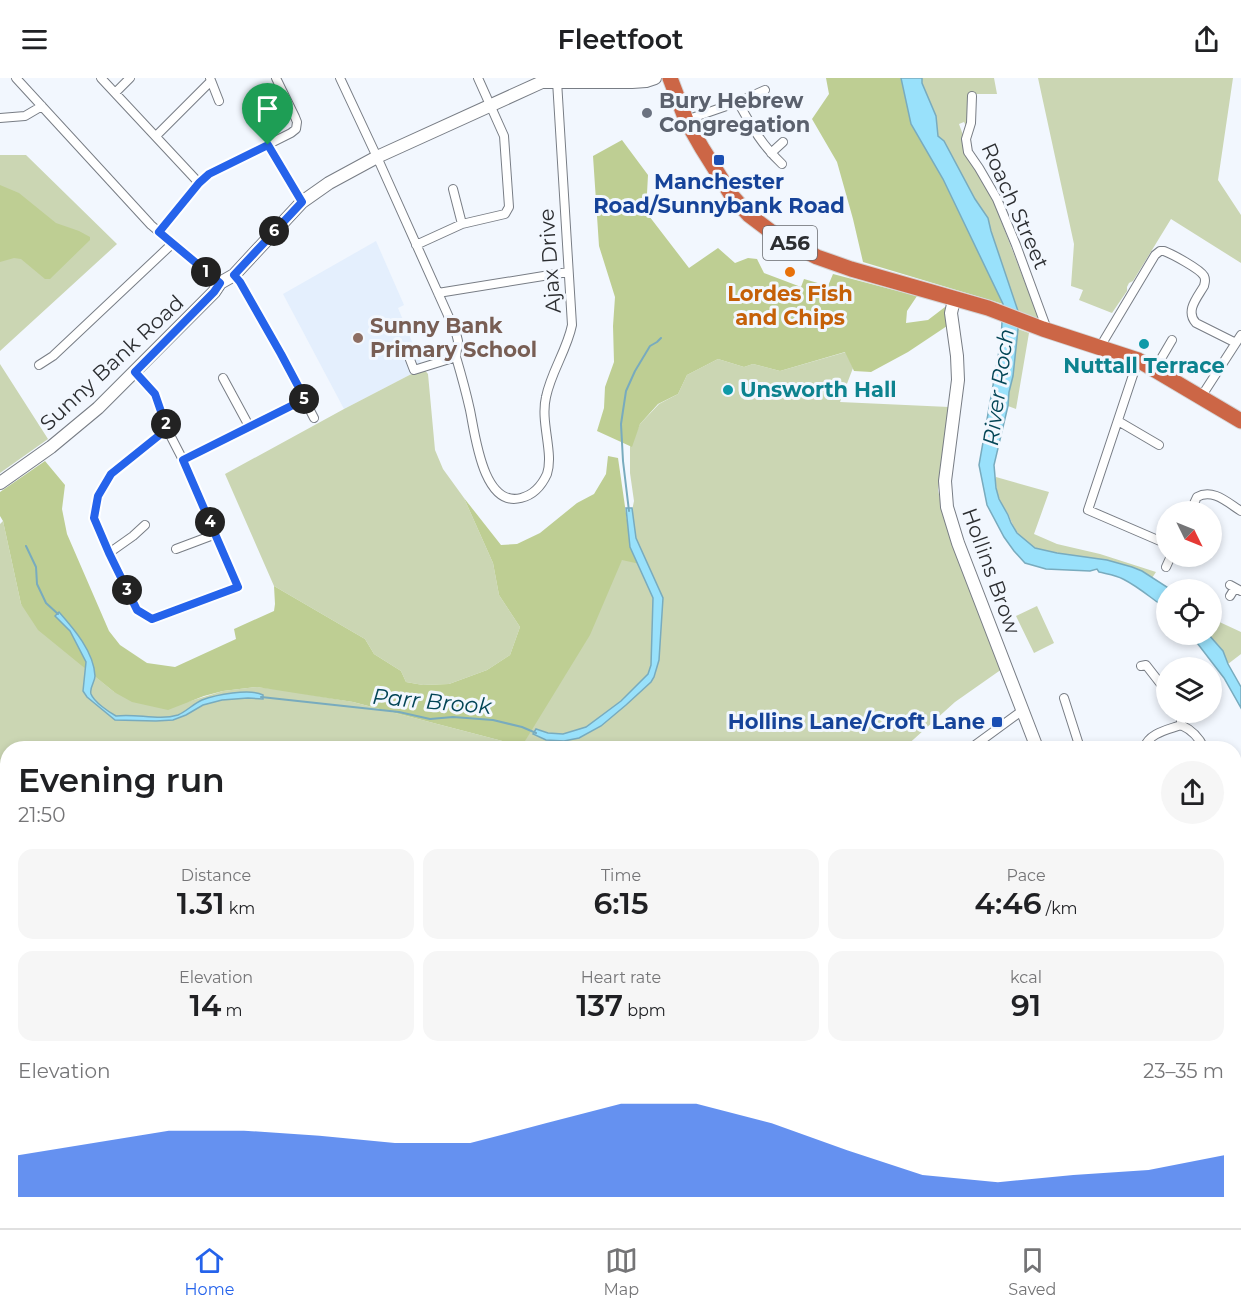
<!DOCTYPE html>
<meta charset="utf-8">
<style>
:root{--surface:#fff;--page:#f6f6f6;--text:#202124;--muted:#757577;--line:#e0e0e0;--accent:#2563eb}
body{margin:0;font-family:Montserrat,sans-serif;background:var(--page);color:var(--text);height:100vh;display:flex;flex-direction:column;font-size:22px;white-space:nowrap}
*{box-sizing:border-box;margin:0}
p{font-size:20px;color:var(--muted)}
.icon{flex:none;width:33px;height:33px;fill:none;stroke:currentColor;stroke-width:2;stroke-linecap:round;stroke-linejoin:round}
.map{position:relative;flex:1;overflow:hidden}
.side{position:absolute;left:0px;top:663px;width:1242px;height:488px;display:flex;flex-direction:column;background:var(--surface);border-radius:24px 24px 0 0;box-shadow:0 3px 9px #0003}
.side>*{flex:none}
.needle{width:39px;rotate:133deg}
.controls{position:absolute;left:1156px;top:423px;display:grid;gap:12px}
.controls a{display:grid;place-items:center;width:66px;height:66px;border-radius:50%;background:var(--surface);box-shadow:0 3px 9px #0003;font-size:30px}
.pin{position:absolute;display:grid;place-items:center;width:51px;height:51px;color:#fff;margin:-62px -26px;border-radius:50% 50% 50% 0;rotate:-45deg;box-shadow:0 0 6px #0007}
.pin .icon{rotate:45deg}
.km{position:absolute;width:30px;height:30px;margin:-15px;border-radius:50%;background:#222;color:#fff;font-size:16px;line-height:30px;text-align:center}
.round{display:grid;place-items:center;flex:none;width:63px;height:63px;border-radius:32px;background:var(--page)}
.overview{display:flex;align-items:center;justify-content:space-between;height:102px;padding:0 18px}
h1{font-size:33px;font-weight:600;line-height:45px}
.metrics{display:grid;grid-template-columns:repeat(3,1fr);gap:9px;height:102px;padding:6px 18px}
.metrics div{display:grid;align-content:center;border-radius:15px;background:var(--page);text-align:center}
.metrics b{font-size:30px;font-weight:600}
.metrics small{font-size:16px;font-weight:400}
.metrics p{font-size:16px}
.chart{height:168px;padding:12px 18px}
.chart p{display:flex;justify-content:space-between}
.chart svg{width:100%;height:108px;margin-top:6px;fill:var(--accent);opacity:.7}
header{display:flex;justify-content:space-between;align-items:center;height:78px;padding:0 18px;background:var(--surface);font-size:27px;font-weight:600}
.menu{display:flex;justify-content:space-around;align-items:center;height:84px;border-top:2px solid var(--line);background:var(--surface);font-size:16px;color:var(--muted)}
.menu a{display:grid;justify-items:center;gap:3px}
.menu .on{color:var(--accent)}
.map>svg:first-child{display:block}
</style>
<header><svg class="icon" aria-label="menu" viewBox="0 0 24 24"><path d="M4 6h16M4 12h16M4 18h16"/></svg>Fleetfoot<svg class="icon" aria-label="share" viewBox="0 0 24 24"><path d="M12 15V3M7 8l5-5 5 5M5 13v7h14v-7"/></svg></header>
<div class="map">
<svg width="1241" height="1150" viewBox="0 0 1241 1150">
<rect width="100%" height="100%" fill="#f2f7fe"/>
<!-- built -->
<path fill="#e4effd" d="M376 163 404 227 398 230 423 290 344 331 283 216Z"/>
<!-- green -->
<path fill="#cbd6b3" d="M922 0H994L997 16H972L968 52 964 44 959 46 963 57 964 72 993 122 1039 241 1018 233 991 153 988 140 975 121 944 63 938 58 936 38 922 5Z
M1038 0H1233L1218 102 1241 137V185L1171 141 1133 203 1129 205 1127 209V213L1112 235 1079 222 1083 212 1071 208 1074 166Z
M0 77H26L117 166 0 273Z
M1018 251 1029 255 1016 331 1008 328 1009 314 1013 298Z
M846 274 853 290 840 324 949 329 938 412 944 439 985 549 992 571 1002 591 955 624 904 670H8V952H0V446L3 443 21 526 85 590 114 614 187 624 223 613 257 609 283 612 353 624 522 668 622 481 634 423 630 395V368L640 346 659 326 678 316 687 297 718 281 744 289 753 286 780 293Z
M0 286 48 361 0 395Z
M423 290 428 296 435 372 443 391 464 420 493 485 499 517 520 549 510 577 487 592 449 606 423 607 406 604 401 593 374 576 365 561 274 508 225 396 344 331Z
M996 399 1049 414 1034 456 1057 466 1100 476 1156 494 1152 500C1130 485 1103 481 1076 478 1063 476 1047 475 1035 470 1021 463 1014 451 1009 438 1006 432 1002 427 999 422 996 414 996 406 996 399Z
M1212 523 1221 527 1213 541 1241 554V576L1228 586 1223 573 1209 557 1212 556Z
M1037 528 1054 565 1034 575 1016 538Z
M1241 867V928L1235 932V868Z
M1235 1062 1241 1075V1150H1219L1215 1143H1234Z
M462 1143H873L883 1150H459Z
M888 1143H1031L1018 1150H899Z"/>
<!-- forest -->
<path fill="#bece93" d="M826 0H901L911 46 943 101 1003 226 863 184 853 141 837 84 812 41 829 16Z
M622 62 648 97 646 134 689 190 718 170 735 185 748 180 757 181 764 195 801 209 804 201 828 208 833 196 917 218 907 233 906 245 928 242 945 229 947 248 908 274 871 294 854 293 845 274 780 293 753 286 744 289 718 281 687 297 678 316 658 326 640 346 632 369 597 353 604 330 605 309 614 284 613 248 615 219 599 168 593 78Z
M0 107 19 115 56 145 79 153 90 159V162L50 201H45L21 181 14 180 0 184Z
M608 378 618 380 630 463 640 486 622 482 590 557 522 668 353 624 257 609 223 613 204 618 168 632 132 624 114 614 38 552 21 526 3 443 0 438V414L45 383 65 407 62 431 67 456 109 553 120 567 147 585 175 589 236 561 234 551 274 533 275 526 274 508 365 561 374 576 401 593 406 604 423 607 449 606 487 592 510 577 520 549 499 517 493 485 464 420 501 467 517 466 540 455 577 425 594 416 606 396Z"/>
<!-- water -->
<path fill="#99e1fb" stroke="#78abbe" stroke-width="1.5" d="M901 0H922V5L936 38 938 58 944 63 975 121 988 140 991 153 1018 233V251L1013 298 1009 314 1008 328 994 387 996 410 999 421 1008 437 1011 445 1017 455 1035 470 1057 475 1107 482 1132 489 1142 493 1170 511 1167 512V531C1152 521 1139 509 1123 501 1116 497 1107 496 1099 494L1097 491 1090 493 1046 491 1025 485 1014 473 1004 459 987 427 979 387 1001 262 1003 226 943 101 911 46Z
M626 430H632L636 460 663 520 659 582 654 599 651 604 626 627 601 648 579 660 564 663 546 662 533 656 536 651 548 655 563 656 586 649 621 623 648 596 651 587 653 520 630 469Z
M59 534C74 551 94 574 95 598 95 604 89 610 91 616 94 624 109 634 116 638 136 635 158 643 178 637 187 633 193 626 202 622 215 617 250 610 263 617V621L248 620 222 622 203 627 186 637 173 642 156 643 115 642 87 619 83 613 86 584 70 553 55 538Z
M1191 557H1209L1223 573 1228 586 1241 609V630L1224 600Z"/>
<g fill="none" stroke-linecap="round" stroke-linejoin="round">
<!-- stream -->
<path stroke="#78abbe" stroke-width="2" d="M629 433 623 383 621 346 626 313 635 293 650 268 657 264 661 260
M26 468 36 489 37 506 46 525 58 536
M261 619 399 634 430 641 453 639 493 642 522 649 536 655
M1234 866 1241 863
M1097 1150 1098 1143"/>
<!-- street casing -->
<g stroke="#787d85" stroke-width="10">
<path id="street" d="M16 0 151 147 220 205
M101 0 199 105
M210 0 219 23
M340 0 377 79 456 255 458 263 456 279C461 296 466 314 470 332 475 356 483 430 521 420 533 417 542 407 547 396 554 375 540 344 546 319 551 294 567 272 572 247L557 3
M115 15 130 0
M972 18 971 45 966 61 968 74 979 90 997 121 1016 167 1045 246 1043 251
M738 24C752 49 761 66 782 86
M0 40 25 38 42 28
M686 42 738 24 765 12
M156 58 211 3
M268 67 302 124
M771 75 783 64
M453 111 462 146
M159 154 199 105 209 96 291 55 296 51 297 44 295 39 276 0
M416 167 462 146 505 136 509 129 504 58 478 0
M234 197 240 204 281 276 314 340
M438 215 568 194
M1100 269 1155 177 1160 173H1164C1172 176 1200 191 1204 198 1206 202 1205 203 1204 208 1197 220 1185 233 1196 245L1236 265
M406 271 414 292 456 279
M1138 282 1088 432 1167 466
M39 287 53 278 173 165
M1155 291 1172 262
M135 294 155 316 167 351 183 382 238 509 152 541 137 532 109 475 94 440 98 418 111 396 167 351
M223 300 249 348
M1201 319 1241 257
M1118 343 1159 367
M183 382 305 321
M1190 434 1197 419C1213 410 1228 425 1241 433
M176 471 216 456
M109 475 133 458 145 447
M1166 489 1171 478
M1230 507 1241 513
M1230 518 1235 510
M1141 588 1146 587 1167 614
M1064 620 1080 670
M1181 634V647
M971 670 1023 632
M1144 670C1149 655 1167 652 1181 647 1192 652 1199 659 1204 670
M1234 742 1237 743
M0 959 8 960
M0 1009 8 1014
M0 1072 8 1070
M270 1143 282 1150
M881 1143 891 1150
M47 1150 50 1143
M354 1150 367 1143
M440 1150 446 1143"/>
</g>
<!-- secondary casing -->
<g stroke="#787d85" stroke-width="14">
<path id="secondary" d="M954 222 951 235 957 278 958 302 945 403 947 429 958 465 1037 670
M0 405 51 369 98 330 214 214 220 205 234 197 302 124 329 105 377 79 542 4H632L646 3 655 0
M1174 1143 1176 1150"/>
</g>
<!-- highway casing -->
<g stroke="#d5d5d6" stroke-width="17">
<path id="highway" d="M670 0 686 42 702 70 732 118 749 137 778 159 817 179 851 191 988 230 1043 251 1138 282 1241 343"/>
</g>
<!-- street -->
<use href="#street" stroke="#fff" stroke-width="8"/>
<!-- secondary -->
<use href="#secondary" stroke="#fff" stroke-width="12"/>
<!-- highway -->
<use href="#highway" stroke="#cc6646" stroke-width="15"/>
</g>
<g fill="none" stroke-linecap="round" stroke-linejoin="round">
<!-- route casing -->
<g stroke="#fff" stroke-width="12">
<path id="route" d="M268 67 302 124 234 197 240 204 281 276 305 321 183 382 238 509 152 541 137 532 109 475 94 440 98 418 111 396 167 351 155 316 135 294 214 214 220 205 159 154 199 105 209 96Z"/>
</g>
<!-- route -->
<use href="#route" stroke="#2563eb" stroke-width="8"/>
</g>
<!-- markers -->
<circle fill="#6b7280" stroke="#f2f7fe" stroke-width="2" cx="647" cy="35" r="6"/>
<g fill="#1a4fb4" stroke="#f2f7fe" stroke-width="2">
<rect x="713" y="76" width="12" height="12" rx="3"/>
<rect x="991" y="638" width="12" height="12" rx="3"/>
</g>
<circle fill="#e8710a" stroke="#f2f7fe" stroke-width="2" cx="790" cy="194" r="6"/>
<circle fill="#8d6e63" stroke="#f2f7fe" stroke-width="2" cx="358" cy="260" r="6"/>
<g fill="#0f9aa8" stroke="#f2f7fe" stroke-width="2">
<circle cx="1144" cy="266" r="6"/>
<circle cx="728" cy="312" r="6"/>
</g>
<g text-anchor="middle" stroke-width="6" stroke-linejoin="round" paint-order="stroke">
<!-- shield labels -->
<rect fill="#f2f7fe" stroke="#676a6e" stroke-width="1.5" x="763" y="148" width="54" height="34" rx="4.5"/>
<g font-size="20" font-weight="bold" fill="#2c2e31">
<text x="790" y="172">A56</text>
</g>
<!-- worship labels -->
<g font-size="21" font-weight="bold" fill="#5b616d" stroke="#f2f7fe" text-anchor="start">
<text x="659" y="30">Bury Hebrew<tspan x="659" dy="24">Congregation</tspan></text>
</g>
<!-- transit labels -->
<g font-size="21" font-weight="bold" fill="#164399" stroke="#f2f7fe">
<text x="719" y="111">Manchester<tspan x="719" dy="24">Road/Sunnybank Road</tspan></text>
<text x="985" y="651" text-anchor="end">Hollins Lane/Croft Lane</text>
</g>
<!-- street labels -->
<g font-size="21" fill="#2c2e31" stroke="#f2f7fe">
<text transform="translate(1015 128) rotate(66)" y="7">Roach Street</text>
<text transform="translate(550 183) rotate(-94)" y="7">Ajax Drive</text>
<text transform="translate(112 285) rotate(-43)" y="7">Sunny Bank Road</text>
<text transform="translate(991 493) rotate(70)" y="7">Hollins Brow</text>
</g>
<!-- food labels -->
<g font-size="21" font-weight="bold" fill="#c56008" stroke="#f2f7fe">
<text x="790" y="223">Lordes Fish<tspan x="790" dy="24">and Chips</tspan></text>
</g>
<!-- education labels -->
<g font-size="21" font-weight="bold" fill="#785e54" stroke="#f2f7fe" text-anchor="start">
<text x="370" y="255">Sunny Bank<tspan x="370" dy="24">Primary School</tspan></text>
</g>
<!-- culture labels -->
<g font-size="21" font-weight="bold" fill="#0d838f" stroke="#f2f7fe">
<text x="1144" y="295">Nuttall Terrace</text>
<text x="740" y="319" text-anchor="start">Unsworth Hall</text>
</g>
<!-- water labels -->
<g font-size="22" font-style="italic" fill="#034556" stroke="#f2f7fe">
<text transform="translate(998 309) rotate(-82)" y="8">River Roch</text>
<text transform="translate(432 623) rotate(5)" y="8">Parr Brook</text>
</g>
</g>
</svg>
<div class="controls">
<a><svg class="needle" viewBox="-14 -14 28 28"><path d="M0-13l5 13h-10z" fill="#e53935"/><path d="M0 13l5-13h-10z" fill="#757577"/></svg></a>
<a><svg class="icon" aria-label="locate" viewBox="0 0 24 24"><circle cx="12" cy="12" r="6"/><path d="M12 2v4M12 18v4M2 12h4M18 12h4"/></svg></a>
<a><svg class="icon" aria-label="layers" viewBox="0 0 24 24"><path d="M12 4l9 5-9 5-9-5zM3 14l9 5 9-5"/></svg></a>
</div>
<div class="pin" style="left:268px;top:67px;background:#1e9e55"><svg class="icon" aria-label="arrive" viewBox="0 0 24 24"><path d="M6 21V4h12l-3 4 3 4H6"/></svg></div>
<b class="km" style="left:206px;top:194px">1</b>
<b class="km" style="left:166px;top:346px">2</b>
<b class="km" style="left:127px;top:512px">3</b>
<b class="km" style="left:210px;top:444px">4</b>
<b class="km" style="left:304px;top:321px">5</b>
<b class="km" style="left:274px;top:153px">6</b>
<section class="side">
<div class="overview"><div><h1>Evening run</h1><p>21:50</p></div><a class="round"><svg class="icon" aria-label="share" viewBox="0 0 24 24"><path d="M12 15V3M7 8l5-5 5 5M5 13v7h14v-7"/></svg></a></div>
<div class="metrics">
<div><p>Distance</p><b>1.31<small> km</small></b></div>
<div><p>Time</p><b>6:15</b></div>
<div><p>Pace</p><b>4:46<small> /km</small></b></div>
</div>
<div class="metrics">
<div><p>Elevation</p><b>14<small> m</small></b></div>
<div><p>Heart rate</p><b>137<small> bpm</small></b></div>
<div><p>kcal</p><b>91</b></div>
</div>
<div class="chart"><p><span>Elevation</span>23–35 m</p>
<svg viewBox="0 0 160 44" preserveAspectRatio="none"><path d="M0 44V27L10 22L20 17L30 17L40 19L50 22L60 22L70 14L80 6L90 6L100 14L110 25L120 35L130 38L140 35L150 33L160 27V44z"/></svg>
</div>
</section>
</div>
<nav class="menu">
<a class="on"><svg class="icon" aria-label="home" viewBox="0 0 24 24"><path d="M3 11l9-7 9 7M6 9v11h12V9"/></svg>Home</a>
<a><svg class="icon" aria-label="map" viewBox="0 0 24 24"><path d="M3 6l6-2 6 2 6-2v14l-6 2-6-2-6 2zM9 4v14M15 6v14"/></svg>Map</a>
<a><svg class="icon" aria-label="saved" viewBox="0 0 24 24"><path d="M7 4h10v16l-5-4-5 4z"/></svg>Saved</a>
</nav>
